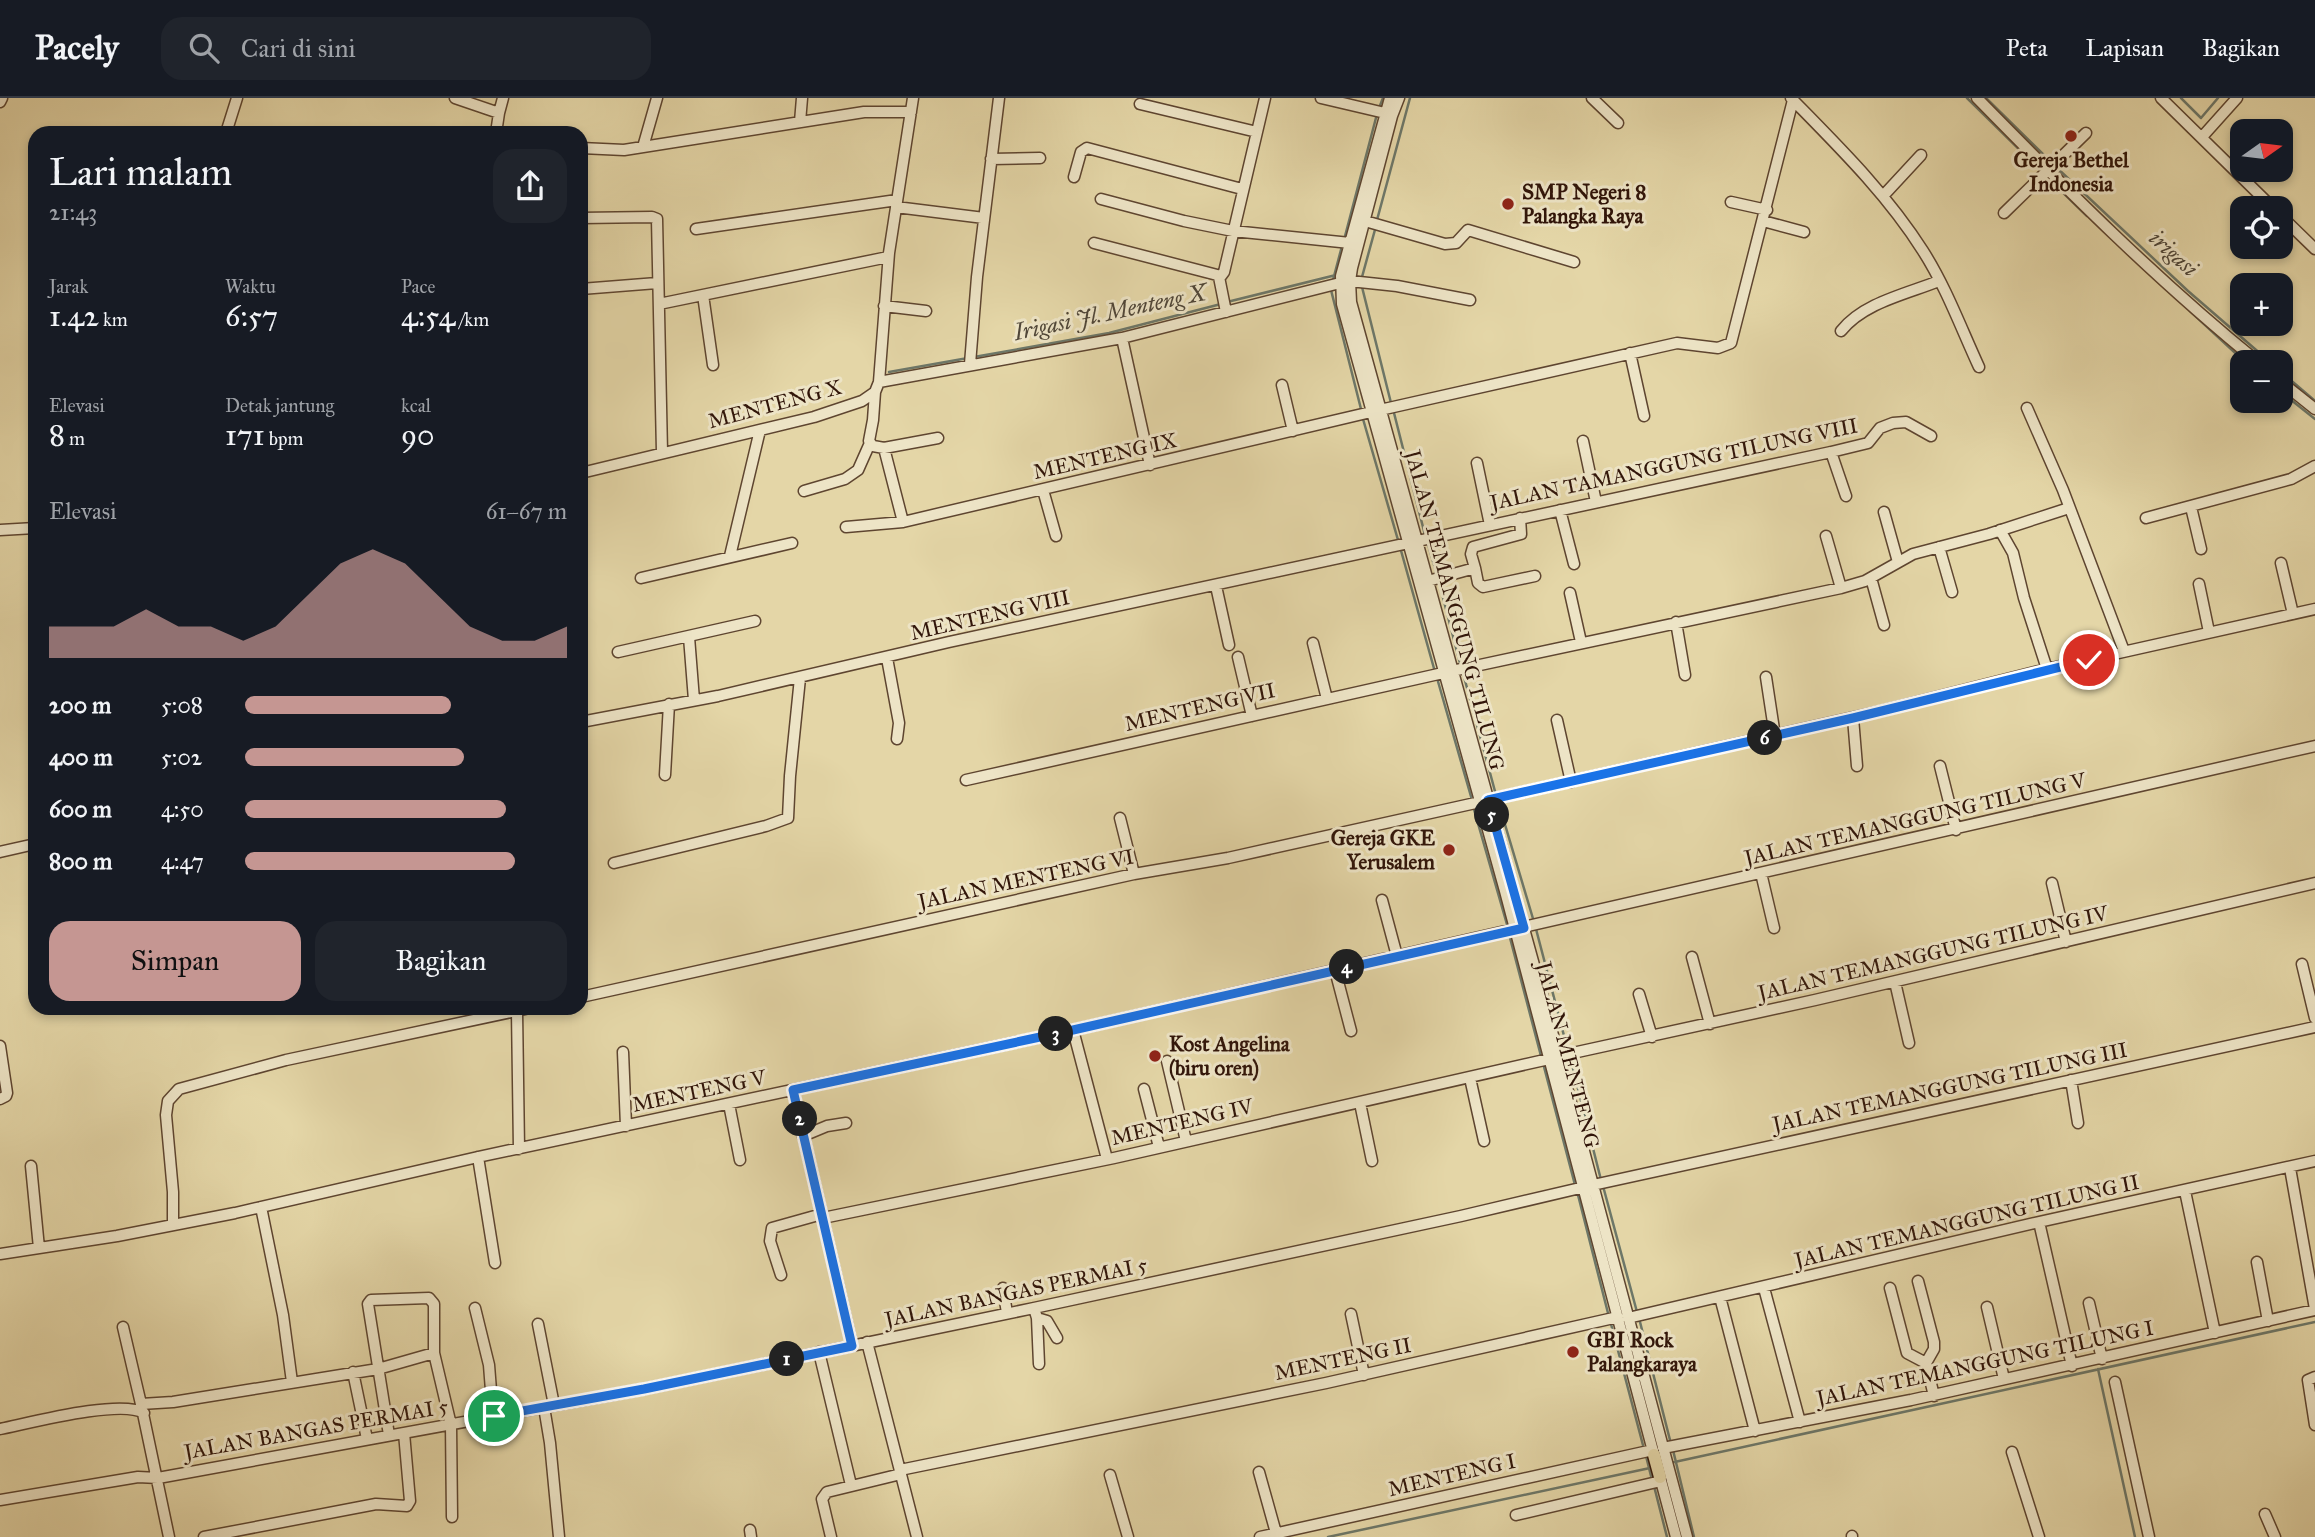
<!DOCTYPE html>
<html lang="id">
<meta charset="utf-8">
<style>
:root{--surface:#171b24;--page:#20242c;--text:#f1f3f6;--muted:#9ea1a6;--line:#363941;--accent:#c59692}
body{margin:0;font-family:"IM FELL Great Primer",serif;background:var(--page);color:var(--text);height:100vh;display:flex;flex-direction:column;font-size:26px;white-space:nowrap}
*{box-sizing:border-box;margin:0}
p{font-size:23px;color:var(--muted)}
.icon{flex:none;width:38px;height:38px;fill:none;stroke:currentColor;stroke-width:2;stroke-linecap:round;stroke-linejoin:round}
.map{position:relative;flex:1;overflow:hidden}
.drawer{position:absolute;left:28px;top:28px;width:560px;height:889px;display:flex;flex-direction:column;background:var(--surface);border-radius:21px;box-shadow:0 4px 10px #0003}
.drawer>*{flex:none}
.needle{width:46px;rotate:76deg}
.tools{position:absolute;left:2230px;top:21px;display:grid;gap:14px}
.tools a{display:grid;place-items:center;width:63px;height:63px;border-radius:14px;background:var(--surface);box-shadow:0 4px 10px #0003;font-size:35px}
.pin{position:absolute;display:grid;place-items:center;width:60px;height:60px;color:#fff;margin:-30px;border:4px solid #fff;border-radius:50%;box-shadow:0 2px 7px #0007}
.km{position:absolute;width:35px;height:35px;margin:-18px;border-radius:50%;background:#222;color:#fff;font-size:19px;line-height:35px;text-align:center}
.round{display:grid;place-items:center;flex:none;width:74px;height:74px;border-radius:21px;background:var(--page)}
.headline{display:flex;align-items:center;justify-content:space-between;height:119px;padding:0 21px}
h1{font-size:38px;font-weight:600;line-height:52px}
.stats{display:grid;grid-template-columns:repeat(3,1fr);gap:10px;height:119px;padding:7px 21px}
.stats div{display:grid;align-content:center}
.stats b{font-size:30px;font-weight:600}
.stats small{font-size:19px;font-weight:400}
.stats p{font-size:19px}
.chart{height:196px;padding:14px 21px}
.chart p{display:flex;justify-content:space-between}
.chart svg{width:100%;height:126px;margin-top:7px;fill:var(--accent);opacity:.7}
.button{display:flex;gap:14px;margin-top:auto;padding:14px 21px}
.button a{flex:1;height:80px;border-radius:21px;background:var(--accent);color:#111;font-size:28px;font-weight:600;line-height:80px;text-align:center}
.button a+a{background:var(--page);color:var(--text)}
ul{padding:0 21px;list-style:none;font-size:23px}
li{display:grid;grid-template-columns:112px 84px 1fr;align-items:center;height:52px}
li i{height:18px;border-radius:9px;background:var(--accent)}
header{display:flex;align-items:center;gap:42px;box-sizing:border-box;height:98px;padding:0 35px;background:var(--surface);border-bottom:2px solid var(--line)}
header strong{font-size:33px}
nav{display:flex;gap:38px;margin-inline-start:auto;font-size:24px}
.search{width:490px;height:63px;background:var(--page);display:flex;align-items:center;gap:18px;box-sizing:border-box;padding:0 24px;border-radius:21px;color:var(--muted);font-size:26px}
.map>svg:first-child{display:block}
</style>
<header>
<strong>Pacely</strong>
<div class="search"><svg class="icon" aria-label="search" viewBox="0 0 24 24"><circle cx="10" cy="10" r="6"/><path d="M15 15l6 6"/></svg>Cari di sini</div>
<nav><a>Peta</a><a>Lapisan</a><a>Bagikan</a></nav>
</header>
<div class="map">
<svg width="2315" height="1439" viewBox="0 0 2315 1439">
<rect width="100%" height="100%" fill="#e4d6a7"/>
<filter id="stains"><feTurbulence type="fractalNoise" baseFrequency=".00286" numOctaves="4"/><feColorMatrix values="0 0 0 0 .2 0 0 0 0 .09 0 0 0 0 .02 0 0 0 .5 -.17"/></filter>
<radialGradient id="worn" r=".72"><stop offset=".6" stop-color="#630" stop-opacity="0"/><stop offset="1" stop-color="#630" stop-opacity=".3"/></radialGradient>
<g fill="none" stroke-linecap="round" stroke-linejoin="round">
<!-- stream -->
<path stroke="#6d7768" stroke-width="2.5" d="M1967 0 2042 74
M1986 0 2051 64
M2181 0 2201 20 2218 0
M1379 10 1383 0
M2056 69 2188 193 2270 264
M2047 79 2087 118
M1377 122 1410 0
M1344 142 1377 16
M1362 179 1376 128
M1333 182 1342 148
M1362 189 1391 305
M1331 192 1362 315
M1227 204 1336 177
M2190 213 2245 264
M974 259 1109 235 1221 206
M2280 273 2315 303
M889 274 968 260
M2280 293 2315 321
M1393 311 1425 437
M1363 321 1398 442
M1427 443 1437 477
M1400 449 1435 574
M1439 484 1461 569
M1463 575 1496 697
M1437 580 1472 702
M1498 703 1534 824
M1473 708 1508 830
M1536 831 1568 953
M1509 836 1541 958
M1570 959 1601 1082
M1543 965 1575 1087
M1603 1088 1637 1214
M1577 1093 1609 1219
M1639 1220 1671 1346
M1611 1226 1644 1351
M2098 1271 2135 1439
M1673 1352 1694 1439
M1646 1358 1652 1382
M1670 1365 2315 1224
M1654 1388 1667 1439
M1328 1439 1650 1370"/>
<!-- minor casing -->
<g stroke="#5e4530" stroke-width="13">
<path id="minor" d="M455 0 499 15 496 35
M1321 0 1385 15
M1390 0 1341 178 1342 206 1505 793 1654 1357
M1399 0 1392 18 1352 170 1350 183 1351 204 1542 896 1687 1439
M1592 0 1618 25
M1791 0C1838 48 1887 96 1923 153 1946 189 1961 230 1979 269
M1977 0C2067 92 2158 183 2258 264
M2161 0 2273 110
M0 4 2 0
M1140 6 1257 34
M499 15 503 0
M800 24 802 0
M226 35 237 0
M2202 39 2237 0
M643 49 657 0
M581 50 624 52 864 14H911
M991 61 1040 60
M1074 79 1081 54 1087 50 1242 91
M1883 98 1921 57
M1101 101 1184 123 1233 133 1350 145
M1731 104 1767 112
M896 109 984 120
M2004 115 2086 35
M2280 117 2315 151
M581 120 652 119 657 121 662 354
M1365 123 1445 146 1456 145 1468 132 1574 164
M1763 123 1804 134
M696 131 897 102
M1094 145 1221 178 1224 174 1265 0
M1219 179 1226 214
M1350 183 1397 188 1470 202
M581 191 657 185
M703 197 713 267
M659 206 888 159
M884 208 926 213
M1841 233C1863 205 1906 196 1939 183
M1122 240 1150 367
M1630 255 1644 318
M970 266 977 179 999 0
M2280 283 2315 311
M879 284 889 155 913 0
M1282 287 1293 333
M875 294 873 322 869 343 873 348 884 350 938 340
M2027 310 2063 392 2124 553
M1380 312 1677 245 1718 250 1731 245 1793 2
M1583 343 1596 404
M884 350 903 424
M1831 354 1846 398
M1477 365 1490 427
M581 375 814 319 862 303 875 294 879 284 1122 240 1340 185
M1043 392 1056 438
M804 393 845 381 858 372 870 345
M2191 409 2201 451
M1560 412 1574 466
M1884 414 1898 464
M2146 420 2291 381 2315 368
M846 429 903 424 1371 314
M0 432 35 430
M2000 432 2013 455 2024 500 2047 571
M1826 438 1841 490
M1939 449 1952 494
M730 458 760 332
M2281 465 2293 516
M1475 470 1478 485 1483 489 1535 478
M641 480 792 445
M1871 480 1884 527
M1428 483 1475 470 1471 456 1473 449 1521 436 1520 420
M2199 486 2209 534
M1216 488 1229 547
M1570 495 1581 544
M1676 524 1685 577
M689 539 694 602
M1313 545 1327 601
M618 554 755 523
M1238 559 1252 618
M887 560 899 625 897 641
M1452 573 1841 490 1865 483 1913 456 1989 436 2069 410
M1766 579 1775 638
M1853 620 1857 668
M1557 622 1571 684
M581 624 718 598 949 544 1831 354 1868 345 1880 330 1893 325 1906 324 1931 338
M1940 668 1956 732
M665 677 669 606
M966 682 1443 575
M1488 702 1881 613 2047 571 2315 511
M1120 720 1134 776
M0 754 35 746
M614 765 766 728 788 720 790 678 800 580
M1761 775 1774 830
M2052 785 2066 844
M1382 802 1397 858
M1692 859 1710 926
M2302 866 2315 920
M1335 872 1351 933
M1895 884 1909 945
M1639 896 1652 939
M581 899 1134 776 1228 760 1480 704
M517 913 519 1051
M1073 932 1107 1061
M0 948 7 995 6 998 0 1001
M623 954 626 1028
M1559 958 1815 902 2315 785
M1167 963 1186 1043
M1470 980 1484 1043
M2071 982 2078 1025
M1144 991 1159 1049
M793 992 852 1247
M1360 1005 1372 1063
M729 1006 740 1062
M803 1038 827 1028 846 1025
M478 1059 495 1165
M31 1068 39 1150
M2290 1070 2315 1211
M2185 1093 2215 1235
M261 1109 283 1217 292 1284
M823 1120 1114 1060 1549 961
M2039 1124 2072 1268
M173 1127V1094L166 1017 168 1003 179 991 286 962 530 910
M0 1156 117 1138 235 1115 478 1059 1073 932 2315 648
M2257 1164 2268 1223
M781 1177 770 1143 772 1130 822 1116
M1003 1190 1007 1215
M1764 1190 1800 1324
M1890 1190 1907 1255 1926 1265 1934 1251V1244L1918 1183
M1720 1199 1755 1333
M2089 1205 2102 1261
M1987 1209 2004 1281
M475 1210 489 1267 493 1318
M1034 1210 1037 1220 1039 1266
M1351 1216 1364 1277
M1037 1220 1047 1223 1057 1240
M1628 1220 2039 1124 2315 1063
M538 1226 554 1307
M123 1229 141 1306
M867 1244 917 1439
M819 1254 851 1387
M1926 1265 1934 1298
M353 1274 367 1341
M2315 1279 2308 1282 2315 1327
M2115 1284 2149 1439
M544 1309 550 1345 559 1439
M0 1331C30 1325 120 1301 144 1315
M389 1337 368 1206 371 1202 429 1200 434 1206V1255L451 1327 452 1419
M1663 1350 1911 1302 2315 1212
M2012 1354 2039 1439
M900 1372 1326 1285 1618 1219
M1259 1374 1276 1435
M1110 1377 1128 1439
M1660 1379 1676 1439
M0 1402 138 1379 158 1380 644 1291 1034 1210 1461 1118 1593 1087 2315 929
M2265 1416 2275 1439
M1516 1417 1661 1383
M750 1432 751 1439
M1852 1438V1439
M169 1439 141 1306 173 1304 378 1271 434 1255
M204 1439 376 1406 407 1408 410 1403 404 1335
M831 1439 822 1401 827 1394 901 1376
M1260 1439 1653 1352"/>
</g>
<!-- major casing -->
<g stroke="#311509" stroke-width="15">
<path id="major" d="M1654 1357 1660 1379"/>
</g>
<!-- minor -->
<use href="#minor" stroke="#ede4c6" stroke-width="10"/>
<!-- major -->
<use href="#major" stroke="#e4d6a7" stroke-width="12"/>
</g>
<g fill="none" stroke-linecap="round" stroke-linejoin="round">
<!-- route casing -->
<g stroke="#fff" stroke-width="14">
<path id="route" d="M494 1318 644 1291 852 1248 793 992 1073 932 1524 830 1488 702 1853 620 2089 562"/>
</g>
<!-- route -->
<use href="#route" stroke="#1a73e8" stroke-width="9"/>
</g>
<!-- markers -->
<g fill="#8f2418" stroke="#ede4c6" stroke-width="2.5">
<circle cx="2071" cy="38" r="7"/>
<circle cx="1508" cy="106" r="7"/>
<circle cx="1449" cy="752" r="7"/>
<circle cx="1155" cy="958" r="7"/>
<circle cx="1573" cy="1254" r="7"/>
</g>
<g text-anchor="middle" stroke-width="6" stroke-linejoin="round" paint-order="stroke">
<!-- poi labels -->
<g font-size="21" font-weight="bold" fill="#311509" stroke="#ede4c6" text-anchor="start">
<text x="2071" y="69" text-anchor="middle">Gereja Bethel<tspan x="2071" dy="24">Indonesia</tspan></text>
<text x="1522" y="101">SMP Negeri 8<tspan x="1522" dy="24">Palangka Raya</tspan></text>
<text x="1435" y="747" text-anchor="end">Gereja GKE<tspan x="1435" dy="24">Yerusalem</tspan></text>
<text x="1169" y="953">Kost Angelina<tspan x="1169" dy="24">(biru oren)</tspan></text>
<text x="1587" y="1249">GBI Rock<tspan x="1587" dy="24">Palangkaraya</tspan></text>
</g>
<!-- street labels -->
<g font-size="21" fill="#311509" stroke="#ede4c6">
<text transform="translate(775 306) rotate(-15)" y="7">MENTENG X</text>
<text transform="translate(1105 358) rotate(-13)" y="7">MENTENG IX</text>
<text transform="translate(1674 366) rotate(-12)" y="7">JALAN TAMANGGUNG TILUNG VIII</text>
<text transform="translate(1455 512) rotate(75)" y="7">JALAN TEMANGGUNG TILUNG</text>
<text transform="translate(990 517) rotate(-13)" y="7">MENTENG VIII</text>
<text transform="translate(1200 609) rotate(-13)" y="7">MENTENG VII</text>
<text transform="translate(1915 721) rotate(-13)" y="7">JALAN TEMANGGUNG TILUNG V</text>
<text transform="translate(1026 781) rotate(-12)" y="7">JALAN MENTENG VI</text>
<text transform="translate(1933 855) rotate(-13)" y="7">JALAN TEMANGGUNG TILUNG IV</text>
<text transform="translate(1568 957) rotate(75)" y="7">JALAN MENTENG</text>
<text transform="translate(1950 989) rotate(-12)" y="7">JALAN TEMANGGUNG TILUNG III</text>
<text transform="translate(699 993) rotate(-12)" y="7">MENTENG V</text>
<text transform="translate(1182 1024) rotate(-13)" y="7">MENTENG IV</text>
<text transform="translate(1967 1123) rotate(-13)" y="7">JALAN TEMANGGUNG TILUNG II</text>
<text transform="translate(1016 1194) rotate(-12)" y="7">JALAN BANGAS PERMAI 5</text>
<text transform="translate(1343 1261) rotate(-12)" y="7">MENTENG II</text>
<text transform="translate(1985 1265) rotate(-12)" y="7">JALAN TEMANGGUNG TILUNG I</text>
<text transform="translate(316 1331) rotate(-10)" y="7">JALAN BANGAS PERMAI 5</text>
<text transform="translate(1452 1377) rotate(-13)" y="7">MENTENG I</text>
</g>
<!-- water labels -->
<g font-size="23" font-style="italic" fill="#4f4638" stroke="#ede4c6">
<text transform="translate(2174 155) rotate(42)" y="8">irigasi</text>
<text transform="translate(1110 214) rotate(-12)" y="8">Irigasi Jl. Menteng X</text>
</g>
</g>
<rect width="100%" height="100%" filter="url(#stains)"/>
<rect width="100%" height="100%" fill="url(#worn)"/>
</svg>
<div class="tools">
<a><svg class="needle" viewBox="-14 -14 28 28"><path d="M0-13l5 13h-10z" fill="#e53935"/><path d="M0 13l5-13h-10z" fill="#9ea1a6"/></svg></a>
<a><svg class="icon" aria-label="locate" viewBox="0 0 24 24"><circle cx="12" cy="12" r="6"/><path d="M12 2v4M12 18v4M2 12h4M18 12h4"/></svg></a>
<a>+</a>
<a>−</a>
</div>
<div class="pin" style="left:494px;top:1318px;background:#1e9e55"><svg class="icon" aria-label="arrive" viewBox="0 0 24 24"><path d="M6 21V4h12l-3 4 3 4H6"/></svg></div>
<div class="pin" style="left:2089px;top:562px;background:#d93025"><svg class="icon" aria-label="check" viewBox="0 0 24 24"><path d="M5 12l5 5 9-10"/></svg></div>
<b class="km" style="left:787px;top:1261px">1</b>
<b class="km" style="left:800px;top:1021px">2</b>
<b class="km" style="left:1056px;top:936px">3</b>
<b class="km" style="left:1347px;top:869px">4</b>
<b class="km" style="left:1492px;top:717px">5</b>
<b class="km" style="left:1765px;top:640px">6</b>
<section class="drawer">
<div class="headline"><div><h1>Lari malam</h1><p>21:43</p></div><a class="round"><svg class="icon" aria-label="share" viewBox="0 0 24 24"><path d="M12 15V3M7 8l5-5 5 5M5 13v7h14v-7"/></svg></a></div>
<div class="stats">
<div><p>Jarak</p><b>1.42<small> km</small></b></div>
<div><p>Waktu</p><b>6:57</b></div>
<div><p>Pace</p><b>4:54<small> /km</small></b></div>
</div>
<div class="stats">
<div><p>Elevasi</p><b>8<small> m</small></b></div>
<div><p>Detak jantung</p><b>171<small> bpm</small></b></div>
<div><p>kcal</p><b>90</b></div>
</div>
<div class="chart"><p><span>Elevasi</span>61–67 m</p>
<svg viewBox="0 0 160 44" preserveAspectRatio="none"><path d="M0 44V33L10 33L20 33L30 27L40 33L50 33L60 38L70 33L80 22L90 11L100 6L110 11L120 22L130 33L140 38L150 38L160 33V44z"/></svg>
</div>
<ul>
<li><b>200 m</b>5:08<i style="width:64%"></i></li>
<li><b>400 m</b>5:02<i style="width:68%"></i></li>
<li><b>600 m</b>4:50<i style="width:81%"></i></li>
<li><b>800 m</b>4:47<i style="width:84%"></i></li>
</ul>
<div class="button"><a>Simpan</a><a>Bagikan</a></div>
</section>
</div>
